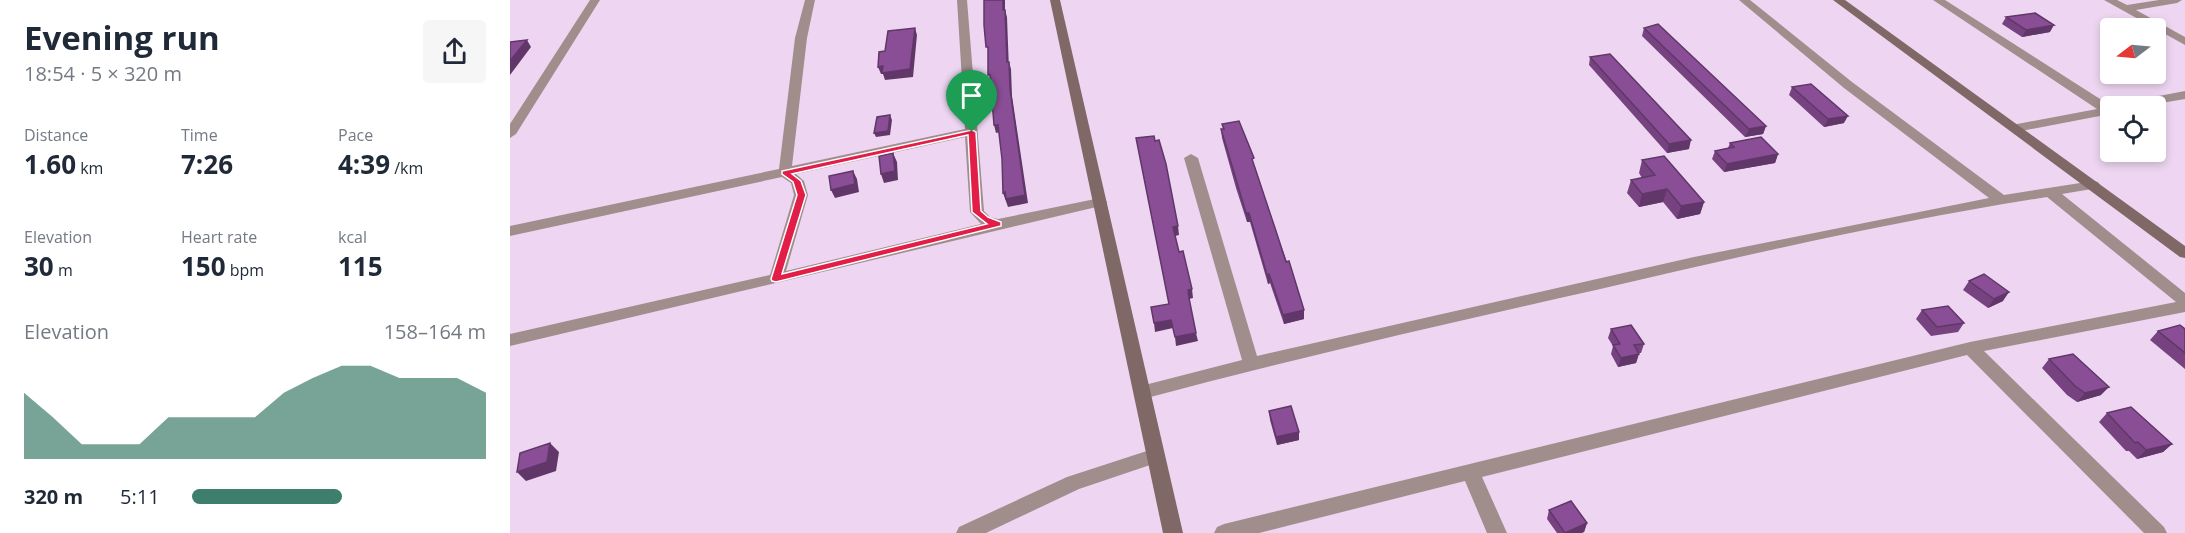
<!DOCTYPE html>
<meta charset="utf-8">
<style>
:root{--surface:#fff;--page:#f6f6f7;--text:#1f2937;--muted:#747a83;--accent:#3e7e6c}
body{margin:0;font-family:"Open Sans",sans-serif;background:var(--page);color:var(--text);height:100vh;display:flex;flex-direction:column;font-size:22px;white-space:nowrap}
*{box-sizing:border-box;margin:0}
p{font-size:20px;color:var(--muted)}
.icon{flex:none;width:33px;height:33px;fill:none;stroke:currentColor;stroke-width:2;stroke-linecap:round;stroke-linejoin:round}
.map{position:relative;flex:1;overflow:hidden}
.drawer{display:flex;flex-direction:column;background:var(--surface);width:510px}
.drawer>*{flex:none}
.needle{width:39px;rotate:254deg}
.controls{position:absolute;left:1590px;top:18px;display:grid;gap:12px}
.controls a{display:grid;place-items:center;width:66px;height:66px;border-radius:6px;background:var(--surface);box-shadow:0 3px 9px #0003;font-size:30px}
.pin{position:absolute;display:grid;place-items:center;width:51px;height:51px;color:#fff;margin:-62px -26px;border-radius:50% 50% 50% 0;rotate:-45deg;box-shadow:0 0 6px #0007}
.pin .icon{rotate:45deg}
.round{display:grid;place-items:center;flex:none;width:63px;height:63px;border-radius:6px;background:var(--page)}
.summary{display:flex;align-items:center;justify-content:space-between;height:102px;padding:0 24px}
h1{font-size:33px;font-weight:700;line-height:45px}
.metrics{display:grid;grid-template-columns:repeat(3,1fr);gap:9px;height:102px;padding:6px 24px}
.metrics div{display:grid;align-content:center}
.metrics b{font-size:26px;font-weight:700}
.metrics small{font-size:16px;font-weight:400}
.metrics p{font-size:16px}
.chart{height:168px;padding:12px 24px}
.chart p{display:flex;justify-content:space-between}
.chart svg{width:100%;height:108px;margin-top:6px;fill:var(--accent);opacity:.7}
ul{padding:0 24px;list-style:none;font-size:20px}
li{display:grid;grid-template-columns:96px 72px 1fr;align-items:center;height:45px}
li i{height:15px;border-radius:8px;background:var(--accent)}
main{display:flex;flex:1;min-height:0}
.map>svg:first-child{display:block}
</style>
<main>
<section class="drawer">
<div class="summary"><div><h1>Evening run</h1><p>18:54 · 5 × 320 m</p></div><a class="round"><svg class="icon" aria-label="share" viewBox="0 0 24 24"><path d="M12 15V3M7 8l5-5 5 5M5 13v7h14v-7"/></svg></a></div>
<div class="metrics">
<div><p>Distance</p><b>1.60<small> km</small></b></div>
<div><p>Time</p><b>7:26</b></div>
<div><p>Pace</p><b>4:39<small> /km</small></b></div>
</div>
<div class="metrics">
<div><p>Elevation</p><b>30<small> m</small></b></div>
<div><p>Heart rate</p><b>150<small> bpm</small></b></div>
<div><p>kcal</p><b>115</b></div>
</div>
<div class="chart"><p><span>Elevation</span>158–164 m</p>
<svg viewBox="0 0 160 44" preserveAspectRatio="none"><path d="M0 44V17L10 27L20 38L30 38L40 38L50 27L60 27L70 27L80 27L90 17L100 11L110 6L120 6L130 11L140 11L150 11L160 17V44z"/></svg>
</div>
<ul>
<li><b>320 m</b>5:11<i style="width:51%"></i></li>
</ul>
</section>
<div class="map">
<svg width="1675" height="533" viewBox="0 0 1675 533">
<rect width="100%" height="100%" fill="#eed6f2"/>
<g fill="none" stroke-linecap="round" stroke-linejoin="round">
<!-- street -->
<path fill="#a08e8d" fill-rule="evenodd" d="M80 0H90L6 134 0 138V124Z
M295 0H305L297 38 282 166 455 129 447 0H457L474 211 480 217 488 219 590 198 595 199 597 202 595 205 0 346V334L260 275 284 195 281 183 272 177 0 236V226L269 169 285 38ZM455 137 460 212 471 224 276 271 298 195 294 181 286 174Z
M1229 0H1240L1342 82 1494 195 1583 181 1588 182 1590 185 1588 188 1552 194 1675 293V312L1474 351 1654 527 1657 533H1634L1457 355 972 477 997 533H977L955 481 749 533H704L707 527 714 524 1460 342 1666 302 1537 197C1385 221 1235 255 1086 290 934 324 783 359 633 399L627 397 624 392 627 387 732 360 674 158 681 154 688 158 747 356 1184 257 1479 198 1334 88Z
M1423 0H1435L1601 106 1600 114 1506 132 1502 131 1500 128 1502 125 1587 109Z
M1594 0H1607L1617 5 1649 0H1672L1667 3 1626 10 1675 37V45Z
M1675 91V99L1634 106H1611L1617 102Z
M646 448 652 451 655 456 652 461 569 489 476 533H446L449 527 557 477Z"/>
<!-- secondary -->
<path fill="#806866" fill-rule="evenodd" d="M540 0H550L673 533H653Z
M1323 0H1335L1675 246V258L1670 257Z"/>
</g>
<!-- wall -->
<path fill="#764380" d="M1496 17 1540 32 1512 37 1492 24Z
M1134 28 1256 126 1253 134 1235 137 1132 36Z
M1080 57 1179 149 1157 153 1079 65Z
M1282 87 1334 123 1314 127 1279 95Z
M712 124 745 167 765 228 794 310V319L774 324 760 283 758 284 740 222H737L726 188 712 138 711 129H713Z
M1220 143 1268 154 1265 163 1214 172 1202 159 1205 151 1218 148Z
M1132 160 1194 202 1190 214 1167 219 1153 202 1129 207 1117 193 1121 180 1132 178 1129 173Z
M1459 281 1493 301 1478 308 1453 290Z
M1412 310 1454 323 1448 332 1421 336 1406 319Z
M1101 329 1134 344 1131 353H1129L1126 363 1108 367 1101 354 1103 346 1098 338Z
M1675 329V369L1640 340 1648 331Z
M1539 359 1591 395 1567 402 1557 395 1532 368Z
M759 411 789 440 767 445 760 420Z
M1597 413 1662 444 1653 452 1627 459 1619 451H1616L1589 422Z
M1039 510 1077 523 1074 532 1071 533H1047L1037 519Z"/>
<!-- shaded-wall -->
<path fill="#603768" d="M493 0H495V18L493 10Z
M495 10 497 17 499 70 497 62Z
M1544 25 1540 32 1512 37 1516 30Z
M405 28 407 35 403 77 375 80 373 74H371L368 67 373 66Z
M17 40 21 47 0 75V61Z
M499 62 501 69 502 96 518 203 498 207 493 193 495 192 500 89Z
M380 115 382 120 380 135 366 137 364 133Z
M1338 116 1334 123 1314 127 1318 119Z
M484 125H488L490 132 486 133Z
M1256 126 1253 134 1235 137 1239 129Z
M1181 140 1179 149 1157 153 1159 144Z
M383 153 387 162 388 180 374 183 371 174Z
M1268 154 1265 163 1214 172 1217 164Z
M343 171 347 179 349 192 325 198 321 190Z
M1157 189 1153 202 1129 207 1132 194Z
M1194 202 1190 214 1167 219 1171 206Z
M736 213H739L740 222H737Z
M668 226 669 235 665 236 663 227Z
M759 274 760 283 758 284 757 275Z
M682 289 683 298 679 299 680 307 678 290Z
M1499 292 1493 301 1478 308 1484 299Z
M794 310V319L774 324 773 315Z
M661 320 663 328 645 332 644 323Z
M686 333 688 341 666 346 665 337Z
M1129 354 1126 363 1108 367 1111 358Z
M1599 387 1591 395 1567 402 1575 393Z
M789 432V440L767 445 766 437Z
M40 443 49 452 46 471 16 481 7 472Z
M1662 444 1653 452 1627 459 1636 450Z
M1077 523 1074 532 1071 533H1055Z"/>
<!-- building -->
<path fill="#894e95" stroke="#603768" stroke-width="1.5" d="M474 0H493V10H495L497 62H499L500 89 515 195 496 199 495 192 493 193 492 159 488 125H484L480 75H478V47H476L474 25Z
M1525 13 1544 25 1516 30 1496 17Z
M1148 24 1256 126 1239 129 1134 28Z
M405 28 400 69 372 73 373 66 368 67 369 52 375 51 378 31Z
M17 40 0 61V42Z
M1100 54 1181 140 1159 144 1080 57Z
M1301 84 1338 116 1318 119 1282 87Z
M380 115 378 131 364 133 367 117Z
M729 121 744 158 742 159 765 228 776 262 779 261 794 310 773 315 759 274 757 275 739 213H736L711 129H714L712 124Z
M644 136 645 141 649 140 656 164 668 226 663 227 669 252 673 251 682 289 678 290 679 298 686 333 665 337 661 320 644 323 641 307 659 304 626 138Z
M1251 137 1268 154 1217 164 1205 151 1224 147 1220 143Z
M383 153 385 171 371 174 369 156Z
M1154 156 1194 202 1171 206 1157 189 1132 194 1121 180 1145 175 1132 160Z
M343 171 345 184 321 190 319 176Z
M1474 274 1499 292 1484 299 1459 281Z
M1438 306 1454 323 1427 327 1412 310Z
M1121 325 1134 344 1124 345 1129 354 1111 358 1103 345 1110 344 1101 329Z
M1670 325 1675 329V353L1648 331Z
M1563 354 1599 387 1575 393 1565 386 1539 359Z
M781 406 789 432 766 437 759 411Z
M1621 407 1662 444 1636 450 1628 442 1625 443 1597 413Z
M40 443 37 462 7 472 10 453Z
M1061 501 1077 523 1055 533 1039 510Z"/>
<!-- route -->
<path fill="#e11d48" stroke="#fff" stroke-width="1.5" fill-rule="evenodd" d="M462 130 466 132 471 211 478 217 491 222V226L266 282 262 281 261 279 287 195 283 182 272 174V171ZM458 135 462 212 477 224 272 274 296 195 291 181 282 174Z"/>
</svg>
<div class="controls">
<a><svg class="needle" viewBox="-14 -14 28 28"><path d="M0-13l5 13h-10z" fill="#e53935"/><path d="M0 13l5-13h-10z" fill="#747a83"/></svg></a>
<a><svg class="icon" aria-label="locate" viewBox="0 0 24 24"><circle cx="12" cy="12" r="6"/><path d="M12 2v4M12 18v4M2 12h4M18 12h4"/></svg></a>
</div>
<div class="pin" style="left:462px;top:132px;background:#1e9e55"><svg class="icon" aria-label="arrive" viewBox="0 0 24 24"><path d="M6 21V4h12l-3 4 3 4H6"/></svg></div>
</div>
</main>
